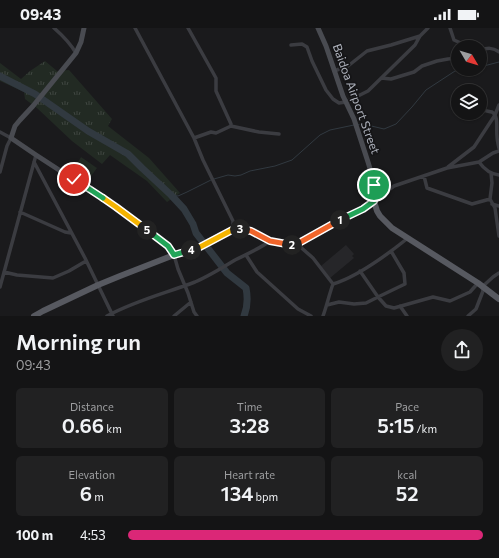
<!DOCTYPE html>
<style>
:root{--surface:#141415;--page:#212122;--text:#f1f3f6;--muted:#9d9ea0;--line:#333334;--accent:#db2777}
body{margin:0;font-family:Commissioner,sans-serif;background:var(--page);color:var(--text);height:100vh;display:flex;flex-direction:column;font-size:15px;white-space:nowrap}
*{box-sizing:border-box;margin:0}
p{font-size:13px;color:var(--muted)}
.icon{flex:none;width:22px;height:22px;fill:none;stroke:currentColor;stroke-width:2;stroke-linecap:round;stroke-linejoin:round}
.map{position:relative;height:288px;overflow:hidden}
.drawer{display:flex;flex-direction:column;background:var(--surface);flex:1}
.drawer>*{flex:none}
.needle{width:26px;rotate:128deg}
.tools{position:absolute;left:451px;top:12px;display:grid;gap:8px}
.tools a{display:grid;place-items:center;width:36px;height:36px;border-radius:50%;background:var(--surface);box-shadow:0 1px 3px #0004,0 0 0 1px var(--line);font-size:20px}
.pin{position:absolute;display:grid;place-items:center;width:34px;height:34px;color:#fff;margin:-17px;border:2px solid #fff;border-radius:50%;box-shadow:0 1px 4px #0007}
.km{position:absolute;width:20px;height:20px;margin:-10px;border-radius:50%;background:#222;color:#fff;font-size:11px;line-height:20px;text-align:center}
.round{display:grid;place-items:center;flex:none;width:42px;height:42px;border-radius:21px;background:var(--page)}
.head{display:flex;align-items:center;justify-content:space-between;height:68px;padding:0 16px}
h1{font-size:22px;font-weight:600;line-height:30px}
.stats{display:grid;grid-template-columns:repeat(3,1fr);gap:6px;height:68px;padding:4px 16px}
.stats div{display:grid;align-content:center;border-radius:6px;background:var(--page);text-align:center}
.stats b{font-size:20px;font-weight:600}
.stats small{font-size:11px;font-weight:400}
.stats p{font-size:11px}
ul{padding:0 16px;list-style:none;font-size:13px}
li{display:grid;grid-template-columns:64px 48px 1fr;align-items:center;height:30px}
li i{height:10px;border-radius:5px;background:var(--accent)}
.status{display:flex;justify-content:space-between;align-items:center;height:28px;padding:0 20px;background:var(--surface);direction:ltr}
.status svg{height:11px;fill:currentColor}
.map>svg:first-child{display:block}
</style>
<div class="status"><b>09:43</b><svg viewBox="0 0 49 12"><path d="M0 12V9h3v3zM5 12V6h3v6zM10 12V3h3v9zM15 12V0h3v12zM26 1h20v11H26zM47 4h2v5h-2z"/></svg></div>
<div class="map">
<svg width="499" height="288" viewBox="0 0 499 288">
<defs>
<pattern id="grass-tufts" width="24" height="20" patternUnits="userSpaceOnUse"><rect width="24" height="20" fill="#222a23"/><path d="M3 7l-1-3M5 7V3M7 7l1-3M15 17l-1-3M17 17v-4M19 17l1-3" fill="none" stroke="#3f4641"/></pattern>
</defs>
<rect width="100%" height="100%" fill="#1a1a1c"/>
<!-- built -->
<path fill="#262629" d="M346 217 354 226 352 228 354 230 330 250 321 238Z"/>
<!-- grass -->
<path fill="url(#grass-tufts)" d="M45 33 57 43 69 42 112 91 108 98 149 130 180 165 167 174 147 153 110 127 102 136 72 113 37 80 25 71 24 64 0 53V35L21 51 30 43Z"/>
<!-- garden -->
<path fill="#222a23" d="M81 129 97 140 89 151 74 141Z"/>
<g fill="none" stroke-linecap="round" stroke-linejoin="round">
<!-- stream -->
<path stroke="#313940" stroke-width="1" d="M480 39 499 34
M357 97 363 96 384 101 396 96 412 79 426 62 455 43 472 41
M214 151 228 147 235 148 241 147 250 143 275 138 292 132 320 107 330 102 354 97
M171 167 178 168 187 164 211 152"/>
<!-- river -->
<path stroke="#313940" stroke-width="7" d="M0 48 35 66 88 103 128 126 142 140 171 167 184 181 193 196 196 205 227 245 246 260C248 270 248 278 244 288"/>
<!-- street -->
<path stroke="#3b3c41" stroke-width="3.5" d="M54 0C62 7 70 15 76 25
M135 0 194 110 203 132 233 193V201
M188 0 216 50V63L231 96V98
M450 0 454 12 463 16 469 17 470 19
M291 17 302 16 307 19 312 33 326 62 333 71 339 75 346 74 368 63 415 17 420 8
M480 22C487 20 493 19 499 24
M334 43 348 38 367 23 391 17 420 8 428 0
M381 50 391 51 414 44 422 38 437 33 448 31 458 30
M480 81C484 83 488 83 492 84 499 88 496 101 497 108 497 112 498 116 499 120
M0 104 11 110 7 118 0 144
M194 110 211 104 216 105 231 98 259 104 279 106
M34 134 85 230 113 288
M479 134C484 141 490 146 499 147
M448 139 474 119 495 87 499 77
M491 145 492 155 490 171 495 180 499 208
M424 148 427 160 472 176 490 171
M374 173 394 158 447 140 479 134 493 125 499 123
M492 176 499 178
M20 184 65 204 71 205
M297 216 313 230 333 256
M174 227 178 241 188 265 194 284 197 288
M246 227 257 244 298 281 311 288
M360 243 378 269 405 256 404 245 391 223
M4 244 17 247 53 250 69 243 86 233
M333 256C357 249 388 226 408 210
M0 259 36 127
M327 277 339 274 354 276 366 275 378 269 386 278 394 280 433 269 450 273 470 264 478 255
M400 278 407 288
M107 288C134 273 166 265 195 254 209 248 222 240 235 232 247 226 259 221 270 213
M174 288 191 274
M323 288C327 277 329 267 333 256
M468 288 476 281 483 263 482 259 493 249 499 245"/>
<!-- secondary -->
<path stroke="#494b51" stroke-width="5" d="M84 0 81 14 76 25 33 78 20 92 15 98 11 110 36 127 116 179 168 217 174 227
M318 0 326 18 343 68 354 91 368 134 375 157 374 173"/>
<!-- primary -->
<path stroke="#575960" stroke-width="6" d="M34 288 43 283 98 257 120 248 174 227 200 219 233 201H242L251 203 270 213 291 217 297 216 351 187 363 181 374 173 377 183 380 188 392 200 478 255 499 271"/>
</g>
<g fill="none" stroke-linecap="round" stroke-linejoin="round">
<!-- split-1 casing -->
<g stroke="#fff" stroke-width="8">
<path id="split-1" d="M340 192 363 181 374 173V157"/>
</g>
<!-- split-2 casing -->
<g stroke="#fff" stroke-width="8">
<path id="split-2" d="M292 217 297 216 340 192"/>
</g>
<!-- split-3 casing -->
<g stroke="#fff" stroke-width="8">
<path id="split-3" d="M240 201 251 203 270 213 292 217"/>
</g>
<!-- split-4 casing -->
<g stroke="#fff" stroke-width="8">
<path id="split-4" d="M191 222 200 219 234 201H240"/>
</g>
<!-- split-5 casing -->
<g stroke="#fff" stroke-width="8">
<path id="split-5" d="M147 202 168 218 174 227 191 222"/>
</g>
<!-- split-6 casing -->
<g stroke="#fff" stroke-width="8">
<path id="split-6" d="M103 170 116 179 147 202"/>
</g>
<!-- split-7 casing -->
<g stroke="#fff" stroke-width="8">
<path id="split-7" d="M74 151 103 170"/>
</g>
<!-- split-1 -->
<use href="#split-1" stroke="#22a559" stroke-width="5"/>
<!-- split-2 -->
<use href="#split-2" stroke="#f0652b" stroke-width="5"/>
<!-- split-3 -->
<use href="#split-3" stroke="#f0652b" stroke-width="5"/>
<!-- split-4 -->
<use href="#split-4" stroke="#f5b400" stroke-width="5"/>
<!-- split-5 -->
<use href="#split-5" stroke="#22a559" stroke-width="5"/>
<!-- split-6 -->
<use href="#split-6" stroke="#f5b400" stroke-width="5"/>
<!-- split-7 -->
<use href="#split-7" stroke="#22a559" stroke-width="5"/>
</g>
<g text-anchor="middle" stroke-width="3.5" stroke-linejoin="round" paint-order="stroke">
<!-- street labels -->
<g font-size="12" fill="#adb1bb" stroke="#151517">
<text transform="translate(356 71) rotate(70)" y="4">Baidoa Airport Street</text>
</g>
</g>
</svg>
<div class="tools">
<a><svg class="needle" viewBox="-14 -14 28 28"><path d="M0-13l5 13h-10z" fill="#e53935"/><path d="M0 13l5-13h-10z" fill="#9d9ea0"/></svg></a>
<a><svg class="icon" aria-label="layers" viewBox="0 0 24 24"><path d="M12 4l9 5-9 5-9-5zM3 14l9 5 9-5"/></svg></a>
</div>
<div class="pin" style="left:374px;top:157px;background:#1e9e55"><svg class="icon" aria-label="arrive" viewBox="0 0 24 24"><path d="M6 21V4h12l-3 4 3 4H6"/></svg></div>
<div class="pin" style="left:74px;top:151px;background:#d93025"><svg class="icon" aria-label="check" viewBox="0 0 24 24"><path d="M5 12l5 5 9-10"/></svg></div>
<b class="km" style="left:340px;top:192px">1</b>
<b class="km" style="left:292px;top:217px">2</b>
<b class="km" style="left:240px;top:201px">3</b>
<b class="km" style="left:191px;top:222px">4</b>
<b class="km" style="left:147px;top:202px">5</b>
</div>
<section class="drawer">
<div class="head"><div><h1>Morning run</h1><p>09:43</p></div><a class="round"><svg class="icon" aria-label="share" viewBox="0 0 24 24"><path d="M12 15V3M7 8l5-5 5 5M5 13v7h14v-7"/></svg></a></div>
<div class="stats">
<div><p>Distance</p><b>0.66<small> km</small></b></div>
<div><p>Time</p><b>3:28</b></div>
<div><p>Pace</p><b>5:15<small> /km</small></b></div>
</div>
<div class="stats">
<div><p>Elevation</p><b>6<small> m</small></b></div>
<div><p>Heart rate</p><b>134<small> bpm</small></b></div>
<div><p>kcal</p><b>52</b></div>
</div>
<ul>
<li><b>100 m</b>4:53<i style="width:100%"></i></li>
</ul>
</section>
